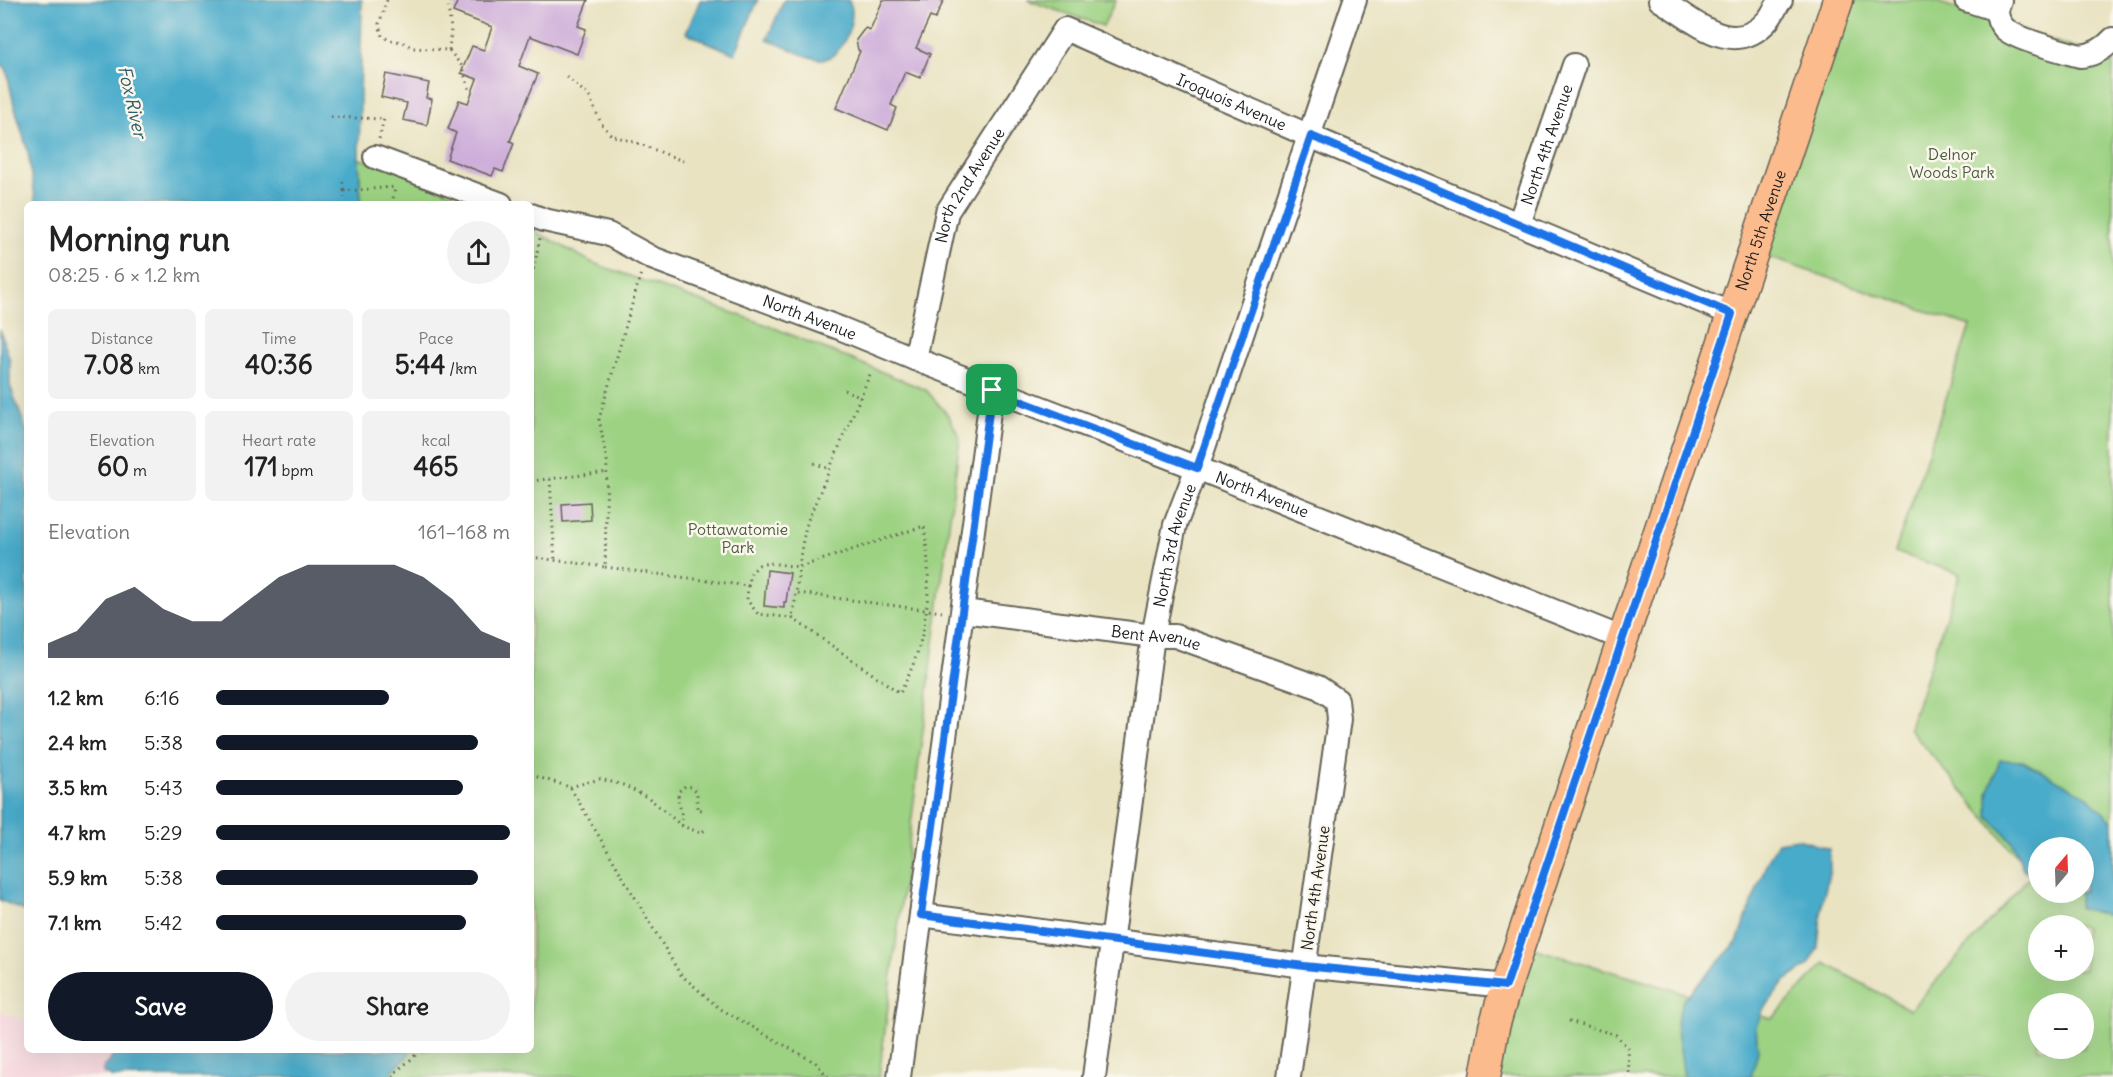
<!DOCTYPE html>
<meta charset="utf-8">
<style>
:root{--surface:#fff;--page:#f2f2f2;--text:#222;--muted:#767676;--accent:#111827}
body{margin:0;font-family:Delius,sans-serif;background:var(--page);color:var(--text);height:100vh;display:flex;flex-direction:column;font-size:22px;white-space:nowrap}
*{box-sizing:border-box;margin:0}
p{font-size:20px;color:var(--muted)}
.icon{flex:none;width:33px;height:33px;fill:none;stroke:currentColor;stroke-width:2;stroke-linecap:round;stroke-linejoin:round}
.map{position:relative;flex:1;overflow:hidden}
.side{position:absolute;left:24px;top:201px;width:510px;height:852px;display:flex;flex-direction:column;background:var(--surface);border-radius:9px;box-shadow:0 6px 24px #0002}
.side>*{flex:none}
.needle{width:39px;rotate:19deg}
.controls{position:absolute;left:2028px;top:837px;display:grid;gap:12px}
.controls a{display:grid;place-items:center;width:66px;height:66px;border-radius:50%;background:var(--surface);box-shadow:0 6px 24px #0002;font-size:30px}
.pin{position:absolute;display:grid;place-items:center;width:51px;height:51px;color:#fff;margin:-26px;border-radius:12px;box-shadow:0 3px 9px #0006}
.round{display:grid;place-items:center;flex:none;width:63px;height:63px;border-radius:32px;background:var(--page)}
.summary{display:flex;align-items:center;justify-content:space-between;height:102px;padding:0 24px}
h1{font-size:33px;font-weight:700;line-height:45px}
.stats{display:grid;grid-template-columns:repeat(3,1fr);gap:9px;height:102px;padding:6px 24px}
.stats div{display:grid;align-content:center;border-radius:9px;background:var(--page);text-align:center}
.stats b{font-size:26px;font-weight:700}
.stats small{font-size:16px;font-weight:400}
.stats p{font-size:16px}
.chart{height:168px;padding:12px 24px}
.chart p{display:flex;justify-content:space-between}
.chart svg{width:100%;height:108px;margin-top:6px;fill:var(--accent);opacity:.7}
.primary-button{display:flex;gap:12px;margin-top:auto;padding:12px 24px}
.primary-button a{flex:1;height:69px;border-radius:36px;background:var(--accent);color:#fff;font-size:24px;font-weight:700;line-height:69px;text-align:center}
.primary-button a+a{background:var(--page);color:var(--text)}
ul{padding:0 24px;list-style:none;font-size:20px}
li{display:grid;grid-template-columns:96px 72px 1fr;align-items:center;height:45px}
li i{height:15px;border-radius:8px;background:var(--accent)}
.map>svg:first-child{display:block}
</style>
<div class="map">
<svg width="2113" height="1077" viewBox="0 0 2113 1077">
<rect width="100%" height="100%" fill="#fbf7ec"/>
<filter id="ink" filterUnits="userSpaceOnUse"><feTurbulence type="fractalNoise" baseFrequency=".0167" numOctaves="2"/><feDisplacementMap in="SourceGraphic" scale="12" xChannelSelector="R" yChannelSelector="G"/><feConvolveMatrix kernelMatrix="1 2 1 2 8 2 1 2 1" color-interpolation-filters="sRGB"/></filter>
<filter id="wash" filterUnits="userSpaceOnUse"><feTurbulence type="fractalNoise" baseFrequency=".008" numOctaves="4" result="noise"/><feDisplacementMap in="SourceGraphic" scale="24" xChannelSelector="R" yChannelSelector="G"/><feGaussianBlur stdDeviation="1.35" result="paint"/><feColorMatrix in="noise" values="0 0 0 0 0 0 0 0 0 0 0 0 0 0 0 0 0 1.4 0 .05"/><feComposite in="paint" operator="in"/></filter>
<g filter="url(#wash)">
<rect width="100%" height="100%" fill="#e9e3c2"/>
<!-- built -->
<path fill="#f5cfdb" d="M0 1011 27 1021V1050H104L122 1056 123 1077H0Z"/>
<!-- green -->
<path fill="#9dd283" stroke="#5c7750" stroke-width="1.5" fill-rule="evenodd" d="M1027 0H1116L1103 26Z
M1849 0H1931L2113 61V1077H1490L1526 946 1772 1019 1825 963 1910 1010 2032 874 1909 728 1960 574 1895 552 1970 326 1762 255ZM2038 848H2084V892H2038ZM2038 926H2084V970H2038ZM2038 1004H2084V1048H2038Z
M359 159 387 164 475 204H361Z
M531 229 593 263 767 325 926 390 948 415 960 438 879 1077H389C395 1062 405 1065 410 1050H531Z"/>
<!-- water -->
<path fill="#4aabca" stroke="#336473" stroke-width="1.5" d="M0 0H362L359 159 361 204H36L28 152 14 105 6 68 0 64Z
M700 0H758L735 54 686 33Z
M784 0H848C860 13 843 56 825 59 810 61 782 45 767 39Z
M0 329 10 361V385L27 432V912L0 900Z
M2000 760 2023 761 2088 797 2112 821 2113 917 2079 908V893L2084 892V848H2038V880L2023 869 2012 841 1988 817V794Z
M1798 839 1829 849 1830 870 1822 903 1818 947 1809 965 1785 981 1762 1012 1756 1027 1758 1052 1751 1077H1684L1676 1023 1683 1000 1737 942 1767 862 1778 842Z
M116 1050H410C405 1065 395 1062 389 1077H112L103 1072 104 1066 109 1063Z"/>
<g id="blocks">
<!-- building -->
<path fill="#ceaeda" d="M458 0H588L578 26 586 29 577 54 530 36 519 66 538 74 510 141 514 143 503 172 495 169 492 176 447 159 456 133 448 129 459 100 468 103 477 79 461 73 472 46 484 50 492 27 453 12Z
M883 0H944L935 19 930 17 916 48 930 54 920 78 905 72 891 105 897 108 888 130 836 108 860 51 858 50 856 40 865 28 870 30Z
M386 74 429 83 426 98 432 99 427 125 403 120 407 103 381 97Z
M590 502 591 520 563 522 562 504Z
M767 570 790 573 786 602H784V608L764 606Z"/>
</g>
</g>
<g filter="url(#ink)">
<use href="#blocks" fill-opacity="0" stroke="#646256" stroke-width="1.5"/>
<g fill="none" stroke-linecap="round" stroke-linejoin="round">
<!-- minor casing -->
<g stroke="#646256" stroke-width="26">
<g id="minor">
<path d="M1660 0C1694 20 1733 60 1768 20 1773 14 1776 6 1781 0"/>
<path d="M1966 0 1997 10 2000 0"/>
<path d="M1997 10C1997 17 1999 23 2004 28 2014 39 2063 51 2080 56 2093 55 2104 49 2113 39"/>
<path d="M375 157 501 204"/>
<path id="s1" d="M531 215 544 220 608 234 652 258 842 329 915 359 1197 468 1624 639"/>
<path id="s2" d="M1519 224 1574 65"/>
<path id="s3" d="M915 359 947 212 1065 29 1328 144 1732 314"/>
<path id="s4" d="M963 611 1153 636H1175L1318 687 1337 700 1339 719 1289 1077"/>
<path d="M921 915 1304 966 1506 986"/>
<path d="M899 1077 992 390"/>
<path id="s5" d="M1094 1077 1153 636 1175 525 1197 468 1355 0"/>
</g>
</g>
<!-- major casing -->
<g stroke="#646256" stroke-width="33">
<g id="major">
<path id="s6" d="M1485 1077 1494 1027 1506 986 1838 0"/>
</g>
</g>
<!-- path -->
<path stroke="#646256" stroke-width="3" stroke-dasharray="1.5 4.5" stroke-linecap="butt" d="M387 0 379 24 382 36 389 40 402 42 413 48 449 50 461 65 470 91
M449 50 451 29 448 6 450 0
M567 77 589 96 601 123 611 135 640 144 683 161
M331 117 384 119 379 139
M343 182 344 191
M344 198V191L396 187
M392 204 395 188
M531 281 540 238
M844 390 860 396
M814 463 829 469
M550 479 555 561
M531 481 608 472
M531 557 605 567 607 461 599 419 641 273
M605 567 748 586 747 600 758 614 792 618
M748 586 751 573 759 565 769 563 800 567 924 526C933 585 929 639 900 693L792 618C799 586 798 552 808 520L871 372
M798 593 942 612
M531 775 570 787 680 974 719 1008 816 1063 828 1077
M570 787 600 779 623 785 649 798 682 826 701 833 707 828
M682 826C683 811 678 806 678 792L685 786 692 787 697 792V809L702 810
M1569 1021 1616 1035 1628 1048 1629 1072 1627 1077
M393 1077C396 1068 412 1062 419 1050"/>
<!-- minor -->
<use href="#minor" stroke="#fff" stroke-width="22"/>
<!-- major -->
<use href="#major" stroke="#fbbb8c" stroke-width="30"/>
</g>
</g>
<g fill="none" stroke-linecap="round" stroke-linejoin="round" filter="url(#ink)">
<!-- route casing -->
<g stroke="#fff" stroke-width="12">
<path id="route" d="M1311 136 1732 314 1506 986 1304 966 921 915 992 390 1197 468Z"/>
</g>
<!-- route -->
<use href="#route" stroke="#1a73e8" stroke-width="8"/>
</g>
<g text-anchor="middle" stroke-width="5" stroke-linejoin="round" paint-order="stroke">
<!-- street labels -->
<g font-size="16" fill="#1c1c1c" stroke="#fbf7ec">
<text dy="6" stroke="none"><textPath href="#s3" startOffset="550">Iroquois Avenue</textPath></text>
<text dy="6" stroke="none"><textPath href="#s2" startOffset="84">North 4th Avenue</textPath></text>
<text dy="6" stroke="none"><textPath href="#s3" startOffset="184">North 2nd Avenue</textPath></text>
<text dy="6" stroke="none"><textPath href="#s6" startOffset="891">North 5th Avenue</textPath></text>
<text dy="6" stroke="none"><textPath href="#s1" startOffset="298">North Avenue</textPath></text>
<text dy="6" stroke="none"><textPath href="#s1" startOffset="784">North Avenue</textPath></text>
<text dy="6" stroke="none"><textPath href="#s5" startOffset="538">North 3rd Avenue</textPath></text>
<text dy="6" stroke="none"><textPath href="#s4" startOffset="195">Bent Avenue</textPath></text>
<text transform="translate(1315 888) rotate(-82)" y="6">North 4th Avenue</text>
</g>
<!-- park labels -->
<g font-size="16" fill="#495c40" stroke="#fbf7ec">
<text x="1952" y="160">Delnor<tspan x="1952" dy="18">Woods Park</tspan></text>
<text x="738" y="535">Pottawatomie<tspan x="738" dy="18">Park</tspan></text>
</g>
<!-- water labels -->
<g font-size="18" font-style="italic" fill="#315c6a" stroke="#fbf7ec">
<text transform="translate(132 102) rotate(77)" y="6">Fox River</text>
</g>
</g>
</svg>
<div class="controls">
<a><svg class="needle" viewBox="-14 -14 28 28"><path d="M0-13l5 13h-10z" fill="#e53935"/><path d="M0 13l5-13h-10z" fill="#767676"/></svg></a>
<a>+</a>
<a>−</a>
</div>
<div class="pin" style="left:992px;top:390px;background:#1e9e55"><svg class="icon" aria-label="arrive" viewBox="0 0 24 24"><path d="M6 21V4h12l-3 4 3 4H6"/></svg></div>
<section class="side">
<div class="summary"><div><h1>Morning run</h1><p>08:25 · 6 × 1.2 km</p></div><a class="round"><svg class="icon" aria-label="share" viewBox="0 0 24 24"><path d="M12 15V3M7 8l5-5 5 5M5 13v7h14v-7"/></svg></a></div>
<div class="stats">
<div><p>Distance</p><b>7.08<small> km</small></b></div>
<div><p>Time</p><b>40:36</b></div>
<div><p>Pace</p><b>5:44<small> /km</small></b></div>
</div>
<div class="stats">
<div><p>Elevation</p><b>60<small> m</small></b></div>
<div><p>Heart rate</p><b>171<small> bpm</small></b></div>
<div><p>kcal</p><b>465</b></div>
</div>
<div class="chart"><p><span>Elevation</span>161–168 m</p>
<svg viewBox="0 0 160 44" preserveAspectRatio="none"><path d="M0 44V38L10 33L20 20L30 15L40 24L50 29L60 29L70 20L80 11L90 6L100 6L110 6L120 6L130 11L140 20L150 33L160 38V44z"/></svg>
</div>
<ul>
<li><b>1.2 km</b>6:16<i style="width:59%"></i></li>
<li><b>2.4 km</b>5:38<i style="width:89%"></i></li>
<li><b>3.5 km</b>5:43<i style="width:84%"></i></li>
<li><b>4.7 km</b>5:29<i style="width:100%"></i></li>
<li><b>5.9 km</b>5:38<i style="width:89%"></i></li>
<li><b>7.1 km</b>5:42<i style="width:85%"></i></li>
</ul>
<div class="primary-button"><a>Save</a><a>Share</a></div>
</section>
</div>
